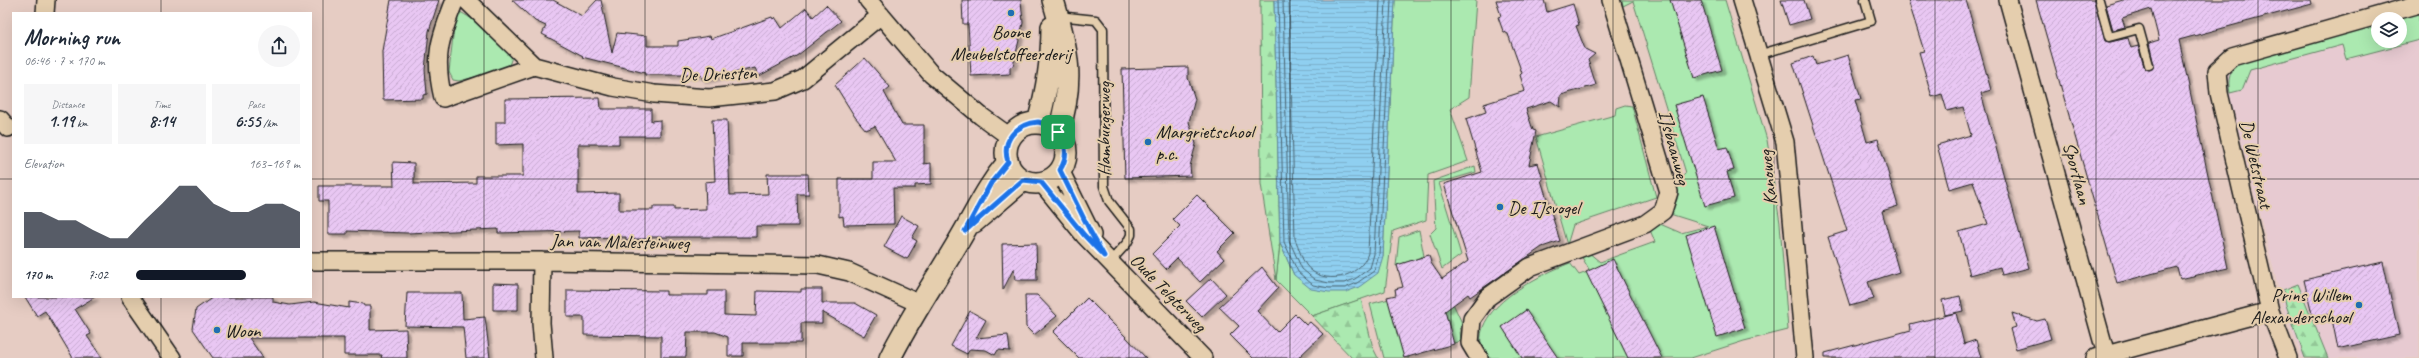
<!DOCTYPE html>
<meta charset="utf-8">
<style>
:root{--surface:#fff;--page:#f6f6f7;--text:#1f2937;--muted:#747a83;--accent:#111827}
body{margin:0;font-family:Caveat,sans-serif;background:var(--page);color:var(--text);height:100vh;display:flex;flex-direction:column;font-size:15px;white-space:nowrap}
*{box-sizing:border-box;margin:0}
p{font-size:13px;color:var(--muted)}
.icon{flex:none;width:22px;height:22px;fill:none;stroke:currentColor;stroke-width:2;stroke-linecap:round;stroke-linejoin:round}
.map{position:relative;flex:1;overflow:hidden}
.side{position:absolute;left:12px;top:12px;width:300px;height:286px;display:flex;flex-direction:column;background:var(--surface);border-radius:0px;box-shadow:0 4px 16px #0002}
.side>*{flex:none}
.fabs{position:absolute;left:2371px;top:12px;display:grid;gap:8px}
.fabs a{display:grid;place-items:center;width:36px;height:36px;border-radius:50%;background:var(--surface);box-shadow:0 4px 16px #0002;font-size:20px}
.pin{position:absolute;display:grid;place-items:center;width:34px;height:34px;color:#fff;margin:-17px;border-radius:8px;box-shadow:0 2px 6px #0006}
.round{display:grid;place-items:center;flex:none;width:42px;height:42px;border-radius:21px;background:var(--page)}
.head{display:flex;align-items:center;justify-content:space-between;height:68px;padding:0 12px}
h1{font-size:22px;font-weight:800;line-height:30px}
.figures{display:grid;grid-template-columns:repeat(3,1fr);gap:6px;height:68px;padding:4px 12px}
.figures div{display:grid;align-content:center;border-radius:0px;background:var(--page);text-align:center}
.figures b{font-size:17px;font-weight:800}
.figures small{font-size:11px;font-weight:400}
.figures p{font-size:11px}
.chart{height:112px;padding:8px 12px}
.chart p{display:flex;justify-content:space-between}
.chart svg{width:100%;height:72px;margin-top:4px;fill:var(--accent);opacity:.7}
ul{padding:0 12px;list-style:none;font-size:13px}
li{display:grid;grid-template-columns:64px 48px 1fr;align-items:center;height:30px}
li i{height:10px;border-radius:5px;background:var(--accent)}
.map>svg:first-child{display:block}
</style>
<div class="map">
<svg width="2419" height="358" viewBox="0 0 2419 358">
<defs>
<pattern id="forest-firs" width="22" height="20" patternUnits="userSpaceOnUse"><rect width="22" height="20" fill="#abe9b0"/><path d="M5 1l3.5 6h-7zM16 11l3.5 6h-7z" fill="#93c797"/></pattern>
<pattern id="water-rules" width="6" height="5" patternUnits="userSpaceOnUse"><rect width="6" height="5" fill="#8fcff0"/><path d="M0 2.5h6" fill="none" stroke="#7bb1cd"/></pattern>
<pattern id="building-hatch" width="6" height="6" patternUnits="userSpaceOnUse"><rect width="6" height="6" fill="#e9c7f3"/><path d="M-1 1l2-2M0 6l6-6M5 7l2-2" fill="none" stroke="#c7aad0"/></pattern>
<filter id="shadow"><feDropShadow dx="3.5" dy="3.5" stdDeviation="1" flood-color="#0004"/></filter>
</defs>
<rect width="100%" height="100%" fill="#e6ccc3"/>
<filter id="ink" filterUnits="userSpaceOnUse"><feTurbulence type="fractalNoise" baseFrequency=".025" numOctaves="2"/><feDisplacementMap in="SourceGraphic" scale="8" xChannelSelector="R" yChannelSelector="G"/><feConvolveMatrix kernelMatrix="1 2 1 2 8 2 1 2 1" color-interpolation-filters="sRGB"/></filter>
<g filter="url(#ink)">
<!-- built -->
<path fill="#e7cad1" d="M2419 11V358H2302L2283 306 2226 81 2231 68 2378 22V41H2400V19Z"/>
<!-- green -->
<path fill="#abe9b0" stroke="#648266" d="M1395 0H1476L1469 97 1450 109 1468 161 1428 175 1426 220 1393 231 1385 291 1312 316 1276 280 1280 243 1294 275 1383 256Z
M1622 0H1725L1767 140 1780 223 1788 330 1744 341 1691 358H1486C1460 313 1537 276 1570 263L1579 275 1590 271 1580 254 1588 252 1600 262 1655 242 1650 230 1660 224 1681 233 1708 226 1670 214 1677 199 1674 185 1686 173 1633 1 1623 6Z
M460 12C469 16 505 41 510 49 514 56 510 63 507 69L459 81 453 80 449 72 455 18Z
M2419 12V40L2346 59 2342 45 2250 70 2242 90 2230 93C2227 79 2230 71 2239 60L2378 23V41H2400V19H2394Z
M1625 105 1632 106 1656 197 1573 225 1567 245 1536 137 1615 115 1616 108Z
M1475 166 1476 172 1439 183 1461 255 1442 269 1430 234 1436 228 1433 181Z
M1419 230 1424 256 1396 266 1399 237Z
M1450 297 1462 323 1460 330 1461 341 1450 344 1441 299Z
M1389 299 1409 358H1384L1370 304Z"/>
<!-- forest -->
<path fill="url(#forest-firs)" stroke="#648266" d="M1260 0H1274L1280 243 1276 280 1261 184Z
M2298 284 2328 358H2305L2286 305 2283 290Z
M1361 299 1373 348 1378 358H1352L1312 316Z"/>
<!-- water -->
<path fill="url(#water-rules)" stroke="#61879b" d="M1274 0H1395L1383 256 1378 273 1359 287 1346 292H1329L1311 289 1294 275 1280 243Z"/>
<g fill="none" stroke-linecap="round" stroke-linejoin="round">
<!-- shore -->
<path stroke="#4a6471" stroke-width="1" d="M1278 0 1284 242 1298 272 1313 285 1329 288H1345L1357 283 1374 271 1379 255 1391 0
M1283 0 1289 240 1302 269 1315 280 1329 283H1344L1355 279 1370 268 1374 254 1386 0
M1289 0 1295 239C1299 247 1301 258 1306 265 1322 287 1361 278 1368 253L1380 0"/>
</g>
<!-- building -->
<path fill="url(#building-hatch)" stroke="#1c1c1c" filter="url(#shadow)" d="M391 0H439L429 31 425 70 427 94 423 95V99L383 100 382 51Z
M512 0H553L582 16 597 0H601L612 53 617 33 647 36V46H678V41L710 36 711 39 772 17 773 19 775 17 782 28 806 8 813 17 826 5 841 21 798 55 759 76 755 68 703 80 701 75H645V73L582 57 583 56 542 34 546 26 535 21Z
M962 0H1021L1023 23 1013 66 1010 67V74L971 76 968 24H963Z
M1496 0H1544L1547 12 1573 4 1579 25 1576 26 1585 49 1595 54 1588 60 1596 85 1561 95 1560 107 1551 101 1526 109 1533 130 1536 131 1529 165 1538 163 1543 180H1541L1560 241 1542 247 1470 297 1468 294 1445 311 1454 344 1404 358 1387 297 1396 295 1395 289 1403 287 1397 265 1429 255 1431 263 1442 279 1468 261 1444 184 1482 172 1466 119 1486 112 1484 104 1525 91 1520 75 1522 73 1508 34 1503 31 1498 17 1501 16Z
M1670 0H1701L1722 70 1694 78Z
M1781 0H1804L1810 19 1789 25Z
M1908 0H1966L1991 90 1981 93 2029 268 2002 275 2000 267 1970 275 1959 232 1988 224 1973 182 1949 189 1937 145 1971 135 1963 107 1947 111 1942 94 1932 97 1919 52 1924 51Z
M2036 0H2094L2105 41 2110 42 2128 38 2131 48 2138 46 2144 66 2148 70 2154 66 2149 43 2159 40 2151 9 2122 18 2125 27 2113 30 2106 5 2123 0H2311L2312 4 2179 40 2228 268 2180 279 2177 267 2117 283Z
M1848 55 1861 99 1855 100 1867 142 1878 139 1898 206 1882 211 1899 272 1868 282 1874 299 1850 306 1828 237 1847 231 1793 63 1813 56 1816 65Z
M865 58 890 87 884 92 902 125H924V164L931 163V184L915 185V188H893L894 224 844 225 843 216 839 217V179H873V162H896L875 126 866 130 855 117 835 85Z
M1188 67V78L1195 99 1189 122 1196 144 1190 166 1191 176 1125 178 1122 69Z
M1703 97 1719 149 1727 147 1734 170 1727 172 1734 198 1705 206 1674 105Z
M600 98 601 109H651V121L660 120V136H619V144H578V194L619 193V210H653V207H674V210L706 209 705 182 715 181 712 120H727L730 195 768 194 767 174H808L809 194H797L798 226H756V237H651V239H638L626 240V237H619L579 238V231L498 233V229L408 233 347 231V234H328V201H319V186H394L393 162 414 163V184L476 183V176H523V144L496 145V122H505V99Z
M1197 195 1235 233 1217 251 1224 259 1200 282 1177 258 1166 269 1152 254 1180 226 1173 219Z
M901 216 919 226 912 238 917 241 907 259 884 247Z
M1714 226 1745 328 1717 337 1686 235Z
M1036 243 1037 280H1015L1014 268 1003 290 1002 244Z
M1613 259 1632 298 1662 358H1628L1586 272Z
M2383 262 2399 335 2338 349 2331 314 2313 318 2304 280Z
M1262 267 1278 288 1257 311 1277 332 1295 314 1306 325 1310 322 1323 334 1298 358H1253L1230 335 1239 326 1219 307Z
M1211 278 1226 294 1202 317 1186 301Z
M493 283 518 284V310H493Z
M801 289H822V303H855L876 315 864 336 822 312V323H801V343H743V356H728V337L715 332H687L686 357H661V336L584 335V317H567V290L666 291V295H708V291H724V315L756 316 757 291 801 292Z
M407 293H462L463 319 485 317 490 358H466L463 327 405 326Z
M1025 295H1037L1057 316 1034 335 1026 327Z
M1960 296 1963 311 1945 315 1942 300Z
M25 297H95L75 309 91 334 87 336 102 358H73L45 311 37 316Z
M213 297H273V302L290 305 314 302 349 308V302L363 304 364 306H370V330L406 329 407 358H381L382 355H344V338H249L263 358H213L193 329 196 309Z
M1087 298 1126 337 1146 358H1079L1053 332Z
M1526 310 1541 333 1558 358H1522L1502 327Z
M970 311 986 320 976 338 1008 335 1010 351 998 350 995 355 986 350 970 349 967 354 951 346Z
M1956 313 1964 344 1976 340 1981 358H1825V353L1911 330 1910 324Z
M2012 313 2037 321 2045 319 2051 339 2016 349 2010 329 2016 327Z"/>
<g fill="none" stroke-linecap="round" stroke-linejoin="round">
<!-- service casing -->
<g stroke="#1c1c1c" stroke-width="11">
<path id="service" d="M2099 0 2109 37 2139 29 2149 65
M1058 16 1096 20 1103 29 1104 186 1109 201 1131 229V235L1127 243 1110 262
M1758 55 1871 21 1865 0"/>
</g>
<!-- minor casing -->
<g stroke="#1c1c1c" stroke-width="20">
<path id="minor" d="M455 0C440 38 433 57 443 98L534 66
M466 0 534 66 613 87 654 94 709 98 775 91 803 79 881 15
M868 0 931 74 981 116 1010 137
M1742 0 1785 142 1805 358
M2008 0 2107 358
M45 13 46 0
M0 119 8 128
M1060 170 1092 235
M1041 182 1084 235 1203 358
M311 261H542L818 265 849 272 920 304
M542 261 541 323 544 358
M130 297 172 358
M2270 311 2288 358
M1479 358 1470 343 1472 319 1488 297 1530 267 1645 224 1663 211 1669 192 1611 0
M2095 358 2270 311 2219 93 2217 71 2232 57 2419 4"/>
</g>
<!-- tertiary casing -->
<g stroke="#1c1c1c" stroke-width="24">
<path id="tertiary" d="M1053 0C1068 50 1075 81 1058 133
M1038 123C1047 90 1052 61 1052 27
M1006 153a30 30 0 1 1 60 0a30 30 0 1 1-60 0Z
M974 222 1023 180
M890 358C912 314 940 274 964 232 979 206 988 186 1008 162"/>
</g>
<!-- service -->
<use href="#service" stroke="#e5ceae" stroke-width="8"/>
<!-- minor -->
<use href="#minor" stroke="#e5ceae" stroke-width="17"/>
<!-- tertiary -->
<use href="#tertiary" stroke="#e5ceae" stroke-width="21"/>
</g>
</g>
<g fill="none" stroke-linecap="round" stroke-linejoin="round" filter="url(#ink)">
<!-- route casing -->
<g stroke="#fff" stroke-width="8">
<path id="route" d="M1038 122C1061 126 1073 149 1060 170L1090 231 1104 256 1084 235 1041 182 1023 180 965 231 991 183 1008 162C1001 140 1016 124 1038 122Z"/>
</g>
<!-- route -->
<use href="#route" stroke="#1a73e8" stroke-width="5"/>
</g>
<!-- grid -->
<path fill="none" stroke="#1c1c1c" stroke-width="1" stroke-opacity="0.55" d="M161 0V13M323 0V358M484 0V358M645 0V358M806 0V358M968 0V358M1129 0V358M1290 0V358M1451 0V358M1613 0V358M1774 0V358M1935 0V358M2096 0V358M2258 0V358M0 179H13M311 179H2419M161 297V358"/>
<!-- markers -->
<g fill="#1f6fb2" stroke="#e5ceae" stroke-width="1.5">
<circle cx="1011" cy="13" r="4"/>
<circle cx="1148" cy="142" r="4"/>
<circle cx="1500" cy="207" r="4"/>
<circle cx="2359" cy="305" r="4"/>
<circle cx="217" cy="330" r="4"/>
</g>
<g text-anchor="middle" stroke-width="4" stroke-linejoin="round" paint-order="stroke">
<!-- poi labels -->
<g font-size="19" fill="#1c1c1c" stroke="#e5ceae" text-anchor="start">
<text x="1011" y="38" text-anchor="middle">Boone<tspan x="1011" dy="22">Meubelstoffeerderij</tspan></text>
<text x="1156" y="138">Margrietschool<tspan x="1156" dy="22">p.c.</tspan></text>
<text x="1508" y="214">De IJsvogel</text>
<text x="2351" y="301" text-anchor="end">Prins Willem<tspan x="2351" dy="22">Alexanderschool</tspan></text>
<text x="225" y="337">Woon</text>
</g>
<!-- street labels -->
<g font-size="19" fill="#1c1c1c" stroke="#e5ceae">
<text transform="translate(718 73) rotate(-2)" y="7">De Driesten</text>
<text transform="translate(1103 129) rotate(-90)" y="7">Hamburgerweg</text>
<text transform="translate(1675 147) rotate(75)" y="7">IJsbaanweg</text>
<text transform="translate(2257 164) rotate(77)" y="7">De Wetstraat</text>
<text transform="translate(2078 173) rotate(75)" y="7">Sportlaan</text>
<text transform="translate(1767 178) rotate(-96)" y="7">Kanoweg</text>
<text transform="translate(620 241) rotate(1)" y="7">Jan van Malesteinweg</text>
<text transform="translate(1169 292) rotate(46)" y="7">Oude Telgterweg</text>
</g>
</g>
</svg>
<div class="fabs">
<a><svg class="icon" aria-label="layers" viewBox="0 0 24 24"><path d="M12 4l9 5-9 5-9-5zM3 14l9 5 9-5"/></svg></a>
</div>
<div class="pin" style="left:1058px;top:132px;background:#1e9e55"><svg class="icon" aria-label="arrive" viewBox="0 0 24 24"><path d="M6 21V4h12l-3 4 3 4H6"/></svg></div>
<section class="side">
<div class="head"><div><h1>Morning run</h1><p>06:46 · 7 × 170 m</p></div><a class="round"><svg class="icon" aria-label="share" viewBox="0 0 24 24"><path d="M12 15V3M7 8l5-5 5 5M5 13v7h14v-7"/></svg></a></div>
<div class="figures">
<div><p>Distance</p><b>1.19<small> km</small></b></div>
<div><p>Time</p><b>8:14</b></div>
<div><p>Pace</p><b>6:55<small> /km</small></b></div>
</div>
<div class="chart"><p><span>Elevation</span>163–169 m</p>
<svg viewBox="0 0 160 44" preserveAspectRatio="none"><path d="M0 44V22L10 22L20 27L30 27L40 33L50 38L60 38L70 27L80 17L90 6L100 6L110 17L120 22L130 22L140 17L150 17L160 22V44z"/></svg>
</div>
<ul>
<li><b>170 m</b>7:02<i style="width:67%"></i></li>
</ul>
</section>
</div>
